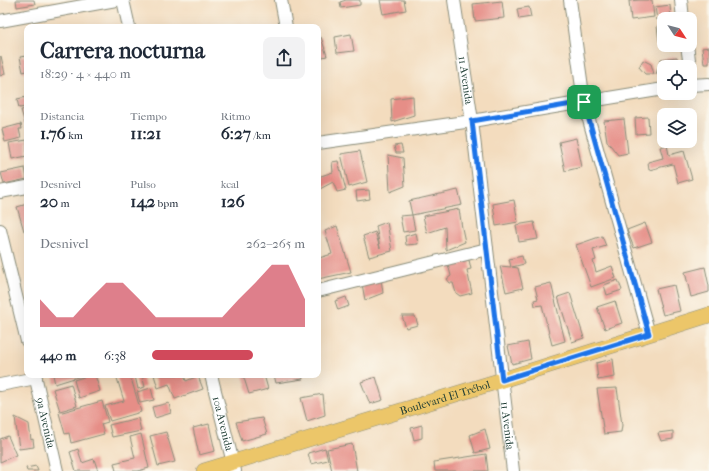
<!DOCTYPE html>
<html lang="es">
<meta charset="utf-8">
<style>
:root{--surface:#fff;--page:#f2f2f3;--text:#1f2937;--muted:#747a83;--accent:#d1495b}
body{margin:0;font-family:"IM FELL French Canon",serif;background:var(--page);color:var(--text);height:100vh;display:flex;flex-direction:column;font-size:15px;white-space:nowrap}
*{box-sizing:border-box;margin:0}
p{font-size:13px;color:var(--muted)}
.icon{flex:none;width:22px;height:22px;fill:none;stroke:currentColor;stroke-width:2;stroke-linecap:round;stroke-linejoin:round}
.map{position:relative;flex:1;overflow:hidden}
.sheet{position:absolute;left:24px;top:24px;width:297px;height:354px;display:flex;flex-direction:column;background:var(--surface);border-radius:8px;box-shadow:0 4px 16px #0002}
.sheet>*{flex:none}
.needle{width:26px;rotate:126deg}
.buttons{position:absolute;left:657px;top:12px;display:grid;gap:8px}
.buttons a{display:grid;place-items:center;width:40px;height:40px;border-radius:8px;background:var(--surface);box-shadow:0 4px 16px #0002;font-size:20px}
.pin{position:absolute;display:grid;place-items:center;width:34px;height:34px;color:#fff;margin:-17px;border-radius:8px;box-shadow:0 2px 6px #0006}
.round{display:grid;place-items:center;flex:none;width:42px;height:42px;border-radius:8px;background:var(--page)}
.headline{display:flex;align-items:center;justify-content:space-between;height:68px;padding:0 16px}
h1{font-size:22px;font-weight:700;line-height:30px}
.stats{display:grid;grid-template-columns:repeat(3,1fr);gap:6px;height:68px;padding:4px 16px}
.stats div{display:grid;align-content:center}
.stats b{font-size:17px;font-weight:700}
.stats small{font-size:11px;font-weight:400}
.stats p{font-size:11px}
.chart{height:112px;padding:8px 16px}
.chart p{display:flex;justify-content:space-between}
.chart svg{width:100%;height:72px;margin-top:4px;fill:var(--accent);opacity:.7}
ul{padding:0 16px;list-style:none;font-size:13px}
li{display:grid;grid-template-columns:64px 48px 1fr;align-items:center;height:30px}
li i{height:10px;border-radius:5px;background:var(--accent)}
.map>svg:first-child{display:block}
</style>
<div class="map">
<svg width="709" height="471" viewBox="0 0 709 471">
<rect width="100%" height="100%" fill="#fbf7ec"/>
<filter id="ink" filterUnits="userSpaceOnUse"><feTurbulence type="fractalNoise" baseFrequency=".025" numOctaves="2"/><feDisplacementMap in="SourceGraphic" scale="8" xChannelSelector="R" yChannelSelector="G"/><feConvolveMatrix kernelMatrix="1 2 1 2 8 2 1 2 1" color-interpolation-filters="sRGB"/></filter>
<filter id="wash" filterUnits="userSpaceOnUse"><feTurbulence type="fractalNoise" baseFrequency=".012" numOctaves="4" result="noise"/><feDisplacementMap in="SourceGraphic" scale="16" xChannelSelector="R" yChannelSelector="G"/><feGaussianBlur stdDeviation="0.9" result="paint"/><feColorMatrix in="noise" values="0 0 0 0 0 0 0 0 0 0 0 0 0 0 0 0 0 1.4 0 .05"/><feComposite in="paint" operator="in"/></filter>
<g filter="url(#wash)">
<rect width="100%" height="100%" fill="#f3dcbe"/>
<g id="blocks">
<!-- building -->
<path fill="#e68e87" d="M16 0H34L35 4 17 7Z
M346 0H360V5L341 8 340 2Z
M380 0H404L406 10 383 14Z
M639 0H652L654 17 631 20 629 1Z
M502 1 504 18 475 21 473 4Z
M670 5 671 18 657 20 655 7Z
M529 7 531 17 519 19 517 9Z
M664 25V40L659 41 657 26Z
M351 34 354 51 337 53 335 37Z
M321 37 327 56 318 58V38Z
M709 47V64H704L702 48Z
M1 56 5 74 0 76V57Z
M27 56V71L23 72 20 57Z
M677 57 678 67H664V76L656 74 661 59Z
M643 60 651 64 654 74H645L639 67Z
M413 96 414 115 392 122 391 99Z
M27 97V107L19 108 17 99Z
M27 109V123L25 124 21 110Z
M648 117 649 133 636 134 635 118Z
M624 119 628 153 618 155 607 141 604 121Z
M21 124 22 129H19L21 138 5 142 2 129Z
M576 138 582 167 565 171 559 142Z
M27 140V156L12 159 9 143Z
M401 145 403 153H396L394 146Z
M667 145 669 155 684 151 692 179 678 183 673 164 649 170 648 162 663 158 660 147Z
M360 151 367 182 349 187 341 154Z
M388 155 403 158 405 186 390 192Z
M338 161 346 190 337 192 333 182 320 189 318 184V177L333 172 332 162Z
M25 168 27 179 4 184 1 173Z
M369 190 370 199 357 201 356 191Z
M458 190 462 205 412 215 409 201Z
M514 200 518 222 496 226 493 204Z
M27 204V231H24L17 207Z
M459 209 462 228 465 242 446 250 445 227 427 233 423 216Z
M412 215 415 230 403 232 400 216Z
M387 222 392 251 369 257 363 236 375 232 380 248 376 226Z
M534 222 538 239 519 242 516 225Z
M645 223 652 242 634 248 627 230Z
M337 226 351 272 318 279V255L319 258 332 254 325 231Z
M416 233 418 244 406 245 405 236Z
M602 236 606 246 593 250 596 260 593 261 596 272 612 266 616 278 591 287 576 245Z
M522 256 524 264 512 267 518 268 523 288 506 292 500 266 511 267 509 259Z
M469 260 471 269 467 270 472 293 460 296 456 293 453 283H450L447 279 451 276 448 264Z
M705 267 709 286V292L691 297 685 272Z
M381 279 383 293 365 300 362 284Z
M618 280 622 290 607 295 604 285Z
M551 283 565 341 552 345 542 305 535 306 534 300 538 299 535 287Z
M674 285 680 311 663 315 656 289Z
M570 293 584 338 572 342 558 297Z
M346 297 349 306 338 310 335 301Z
M615 301 622 323 605 329 597 307Z
M402 316H415L418 325 406 328Z
M528 342 531 359 512 364 508 346Z
M613 359 615 377 598 380 596 363Z
M53 375H84L55 384Z
M90 375H95L100 391 79 398 74 380Z
M116 375H130L141 412 110 421 105 406 124 401Z
M137 375H142L145 387 138 389 135 376Z
M154 375H184L186 381 198 376 203 389 175 399 169 384 158 388Z
M243 375H264L268 389 249 394Z
M274 375H302L303 379 276 383Z
M376 377 383 400 370 404 361 382Z
M71 384 77 406 60 411 53 389Z
M151 388 154 400 140 403 137 392Z
M617 388 622 425 621 432 604 434 597 389Z
M323 394 325 415 307 421 301 398Z
M102 401 108 422 101 424 104 434 71 443 69 433 65 434 59 413Z
M169 403 171 413 155 418 152 407Z
M15 417 29 424 31 440 33 439 34 447 19 449Z
M138 418 141 431 112 437 109 425Z
M262 418 267 434 242 441 236 422Z
M209 424 215 451 199 455 193 428Z
M422 425V438L414 440 411 428Z
M485 429 490 449 475 453 470 435Z
M673 431V439L661 441 658 433Z
M166 432 175 462 158 466 150 436Z
M141 434 149 468 138 471H116L114 463 135 458 130 437Z
M8 436 16 455 0 462V439Z
M352 444 357 471H332L327 449Z
M325 448 328 460 311 464 308 453Z
M78 449 82 463 94 459 98 471H76L70 452Z
M486 454 488 471H435L434 462Z
M36 466 38 471H27L26 468Z"/>
</g>
</g>
<g filter="url(#ink)">
<use href="#blocks" fill-opacity="0" stroke="#898c79" stroke-width="1"/>
<g fill="none" stroke-linecap="round" stroke-linejoin="round">
<!-- minor casing -->
<g stroke="#898c79" stroke-width="14">
<g id="minor">
<path d="M123 0 129 27"/>
<path d="M281 0 286 27"/>
<path id="s1" d="M454 0 472 121 513 471"/>
<path d="M570 0 584 102 649 334"/>
<path d="M681 0 683 19"/>
<path d="M0 21 116 0"/>
<path d="M687 45 690 67"/>
<path d="M690 85 709 84"/>
<path d="M318 143 472 121 584 102 664 89"/>
<path d="M0 192 27 187"/>
<path d="M0 230 27 341"/>
<path d="M318 291 487 249"/>
<path id="s2" d="M35 375 57 471"/>
<path id="s3" d="M211 375 235 471"/>
<path d="M0 385 36 378"/>
</g>
</g>
<!-- major casing -->
<g stroke="#898c79" stroke-width="16">
<g id="major">
<path id="s4" d="M204 471 502 380 709 315"/>
</g>
</g>
<!-- minor -->
<use href="#minor" stroke="#fff" stroke-width="12"/>
<!-- major -->
<use href="#major" stroke="#ecc669" stroke-width="15"/>
</g>
</g>
<g fill="none" stroke-linecap="round" stroke-linejoin="round" filter="url(#ink)">
<!-- route casing -->
<g stroke="#fff" stroke-width="8">
<path id="route" d="M584 102 649 334 502 380 472 121Z"/>
</g>
<!-- route -->
<use href="#route" stroke="#1a73e8" stroke-width="5"/>
</g>
<g text-anchor="middle" stroke-width="3" stroke-linejoin="round" paint-order="stroke">
<!-- street labels -->
<g font-size="11" fill="#1f3d34" stroke="#fbf7ec">
<text dy="4" stroke="none"><textPath href="#s1" startOffset="81">11 Avenida</textPath></text>
<text dy="4" stroke="none"><textPath href="#s4" startOffset="252">Boulevard El Trébol</textPath></text>
<text dy="4" stroke="none"><textPath href="#s2" startOffset="49">9a Avenida</textPath></text>
<text dy="4" stroke="none"><textPath href="#s3" startOffset="50">10a Avenida</textPath></text>
<text dy="4" stroke="none"><textPath href="#s1" startOffset="429">11 Avenida</textPath></text>
</g>
</g>
</svg>
<div class="buttons">
<a><svg class="needle" viewBox="-14 -14 28 28"><path d="M0-13l5 13h-10z" fill="#e53935"/><path d="M0 13l5-13h-10z" fill="#747a83"/></svg></a>
<a><svg class="icon" aria-label="locate" viewBox="0 0 24 24"><circle cx="12" cy="12" r="6"/><path d="M12 2v4M12 18v4M2 12h4M18 12h4"/></svg></a>
<a><svg class="icon" aria-label="layers" viewBox="0 0 24 24"><path d="M12 4l9 5-9 5-9-5zM3 14l9 5 9-5"/></svg></a>
</div>
<div class="pin" style="left:584px;top:102px;background:#1e9e55"><svg class="icon" aria-label="arrive" viewBox="0 0 24 24"><path d="M6 21V4h12l-3 4 3 4H6"/></svg></div>
<section class="sheet">
<div class="headline"><div><h1>Carrera nocturna</h1><p>18:29 · 4 × 440 m</p></div><a class="round"><svg class="icon" aria-label="share" viewBox="0 0 24 24"><path d="M12 15V3M7 8l5-5 5 5M5 13v7h14v-7"/></svg></a></div>
<div class="stats">
<div><p>Distancia</p><b>1.76<small> km</small></b></div>
<div><p>Tiempo</p><b>11:21</b></div>
<div><p>Ritmo</p><b>6:27<small> /km</small></b></div>
</div>
<div class="stats">
<div><p>Desnivel</p><b>20<small> m</small></b></div>
<div><p>Pulso</p><b>142<small> bpm</small></b></div>
<div><p>kcal</p><b>126</b></div>
</div>
<div class="chart"><p><span>Desnivel</span>262–265 m</p>
<svg viewBox="0 0 160 44" preserveAspectRatio="none"><path d="M0 44V27L10 38L20 38L30 27L40 17L50 17L60 27L70 38L80 38L90 38L100 38L110 38L120 27L130 17L140 6L150 6L160 27V44z"/></svg>
</div>
<ul>
<li><b>440 m</b>6:38<i style="width:66%"></i></li>
</ul>
</section>
</div>
